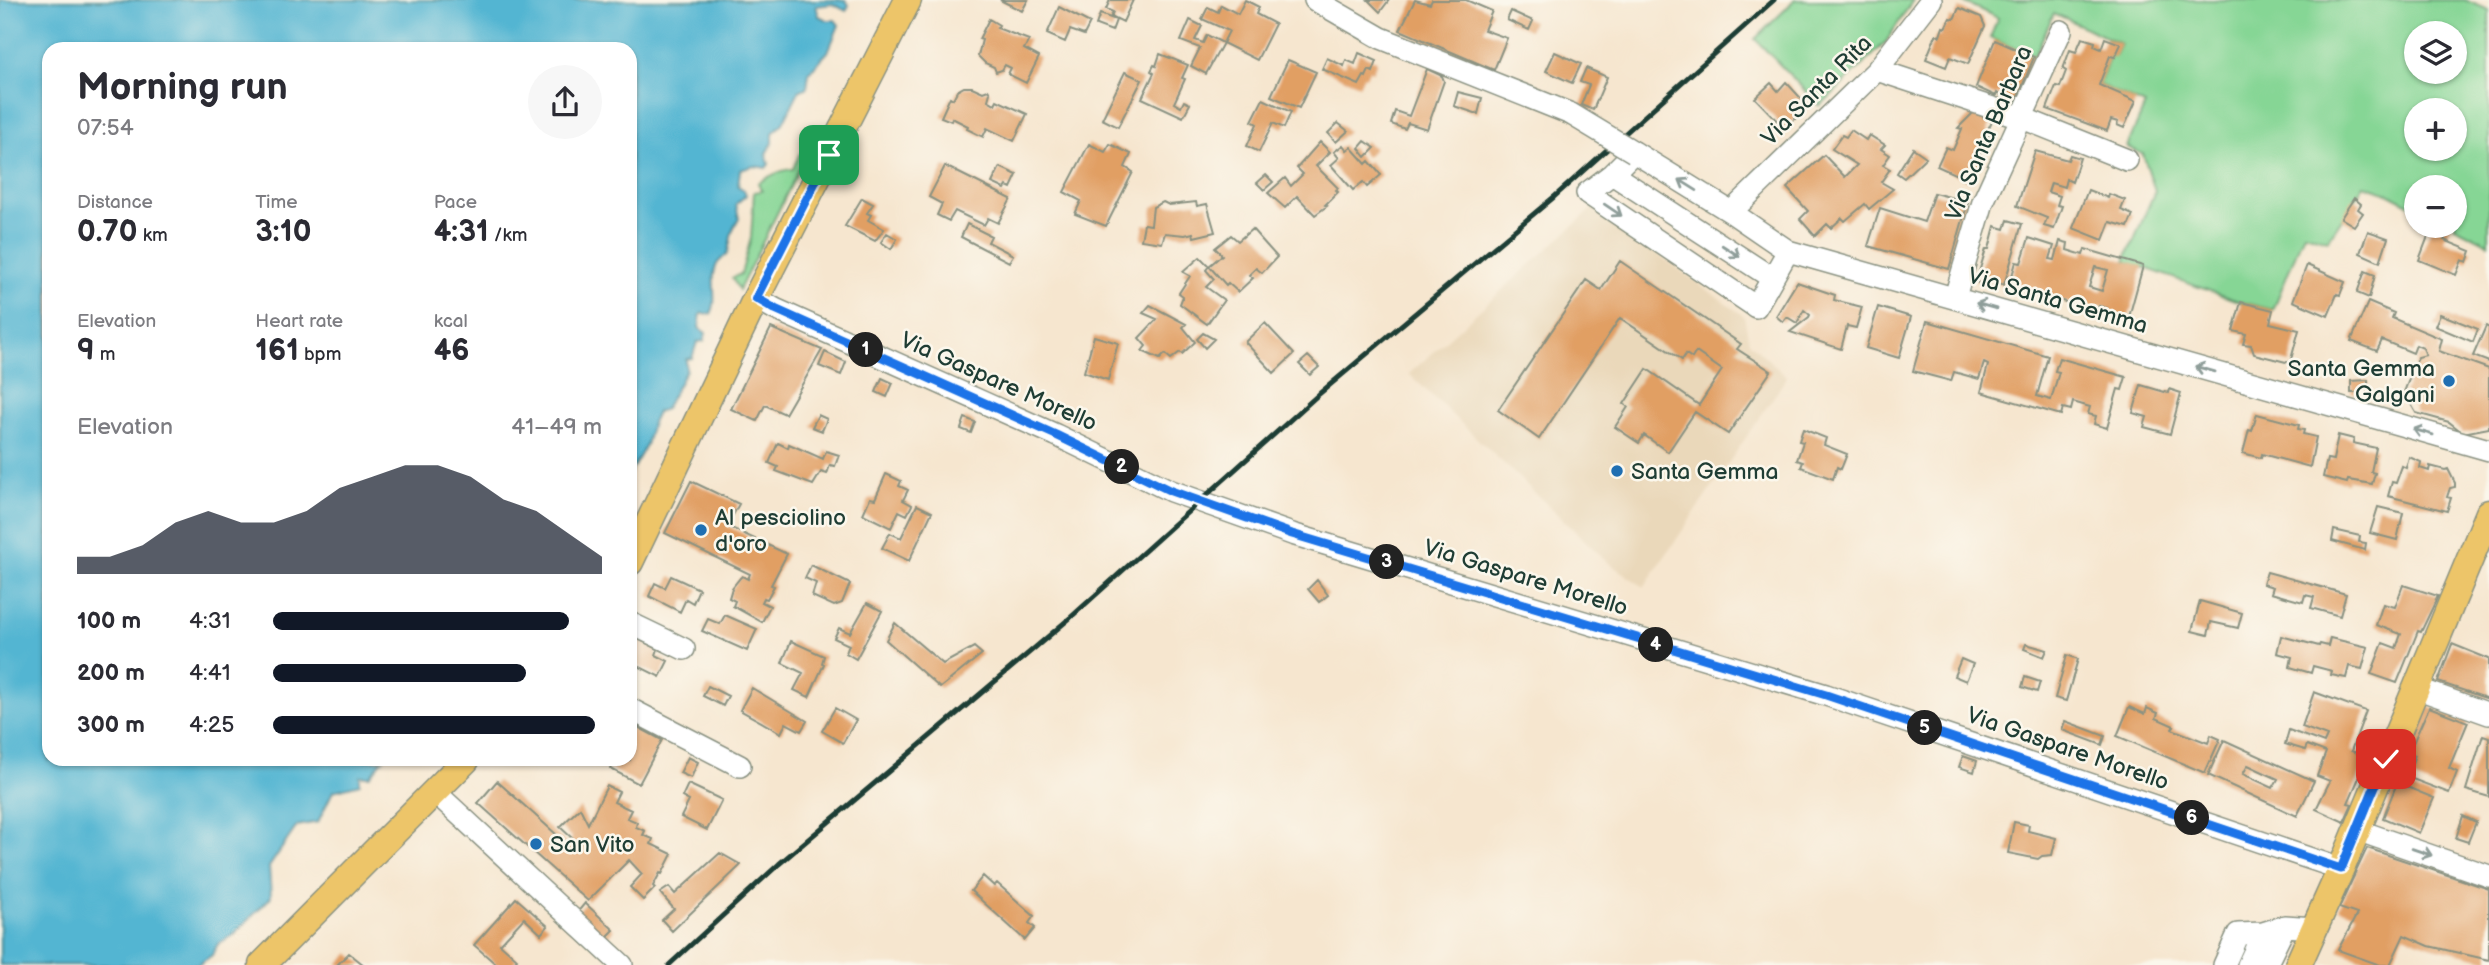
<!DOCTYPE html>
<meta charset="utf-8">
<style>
:root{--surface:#fff;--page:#f7f7f7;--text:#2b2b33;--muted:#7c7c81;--accent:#111827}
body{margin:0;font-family:"Balsamiq Sans",sans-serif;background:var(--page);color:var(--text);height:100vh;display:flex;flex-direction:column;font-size:26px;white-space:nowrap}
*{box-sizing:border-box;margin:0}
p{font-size:23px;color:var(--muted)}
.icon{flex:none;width:38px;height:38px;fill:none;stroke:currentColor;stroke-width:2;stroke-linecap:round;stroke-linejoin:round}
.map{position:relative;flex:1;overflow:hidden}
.panel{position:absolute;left:42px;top:42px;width:595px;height:724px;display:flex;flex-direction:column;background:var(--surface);border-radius:21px;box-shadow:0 2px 5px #0004}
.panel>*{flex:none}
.controls{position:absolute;left:2404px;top:21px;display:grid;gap:14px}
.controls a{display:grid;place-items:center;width:63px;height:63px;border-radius:50%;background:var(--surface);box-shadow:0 2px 5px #0004;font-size:35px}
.pin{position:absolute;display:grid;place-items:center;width:60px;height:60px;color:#fff;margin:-30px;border-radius:14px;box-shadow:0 4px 10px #0006}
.km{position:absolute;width:35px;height:35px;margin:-18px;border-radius:50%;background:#222;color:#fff;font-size:19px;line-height:35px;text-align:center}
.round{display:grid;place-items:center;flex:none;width:74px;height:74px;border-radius:37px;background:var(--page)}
.headline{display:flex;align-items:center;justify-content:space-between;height:119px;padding:0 35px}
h1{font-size:38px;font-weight:700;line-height:52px}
.metrics{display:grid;grid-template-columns:repeat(3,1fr);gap:10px;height:119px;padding:7px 35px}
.metrics div{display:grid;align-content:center}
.metrics b{font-size:30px;font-weight:700}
.metrics small{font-size:19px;font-weight:400}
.metrics p{font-size:19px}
.chart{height:196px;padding:14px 35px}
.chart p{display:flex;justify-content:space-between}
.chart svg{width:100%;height:126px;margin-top:7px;fill:var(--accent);opacity:.7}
ul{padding:0 35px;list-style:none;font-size:23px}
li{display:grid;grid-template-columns:112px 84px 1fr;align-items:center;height:52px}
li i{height:18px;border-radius:9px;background:var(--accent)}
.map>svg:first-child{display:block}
</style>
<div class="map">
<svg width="2489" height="965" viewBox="0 0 2489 965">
<rect width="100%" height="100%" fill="#fbf7ec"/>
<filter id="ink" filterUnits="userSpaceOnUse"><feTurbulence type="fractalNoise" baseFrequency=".0143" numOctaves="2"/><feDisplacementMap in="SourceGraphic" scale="14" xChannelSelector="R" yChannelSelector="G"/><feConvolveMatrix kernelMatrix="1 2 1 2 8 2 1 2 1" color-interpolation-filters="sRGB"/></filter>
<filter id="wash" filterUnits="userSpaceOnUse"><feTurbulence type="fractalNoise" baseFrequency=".00686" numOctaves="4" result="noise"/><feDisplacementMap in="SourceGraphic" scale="28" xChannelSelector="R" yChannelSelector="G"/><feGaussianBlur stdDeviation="1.57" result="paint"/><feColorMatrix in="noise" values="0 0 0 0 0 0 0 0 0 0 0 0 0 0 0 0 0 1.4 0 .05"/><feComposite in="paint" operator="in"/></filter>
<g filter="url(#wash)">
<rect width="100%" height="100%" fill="#f6e6cf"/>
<!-- built -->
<path fill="#ead8ba" d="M1593 208 1744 316 1749 342 1787 377 1644 587 1610 564 1409 374Z"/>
<!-- green -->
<path fill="#86d695" stroke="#528a64" stroke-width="2" fill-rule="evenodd" d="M1795 0H1913L1886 42 1820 106 1755 39Z
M1959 0H2465L2489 10V244L2453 226H2455V187H2417V208L2386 192 2364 185 2328 240 2304 233 2273 310 2241 302 2125 261 2155 191 2143 154 2127 147 2145 105 2099 85 2110 56H2115L2121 44 2054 13 2034 57 1990 38 1998 18ZM2417 33H2455V72H2417ZM2417 110H2455V149H2417Z
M808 151 739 290 732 278 741 274 751 238 754 192 762 191 758 183C768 177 782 169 793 169L799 155Z"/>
<!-- water -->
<path fill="#53b5d2" stroke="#397983" stroke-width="2" d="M0 0H846L849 5 846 11 833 4 816 6 819 16 827 20H835L839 25 828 52 809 72 807 87 799 91 783 123 773 133V143L766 153 769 164 766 168 754 166 740 170 738 186 744 190 746 195 736 204 739 219C731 228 731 240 728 251 726 257 720 259 717 264 709 279 719 300 711 314L701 313 699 328 706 333 704 341 697 342 692 358 686 359V370L665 409 657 412 652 422 646 445 630 473V49H49V760H383L370 776H360V784L333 791 318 822 297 826 269 867 271 897 233 935 218 944 212 955 198 965H0Z"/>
<g id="blocks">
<!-- building -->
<path fill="#e19f63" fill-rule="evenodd" d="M1000 0H1028L1022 11Z
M1110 0H1133L1123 22 1111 16 1113 12 1106 9Z
M1245 0 1259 7 1256 14 1275 24 1257 60 1223 43 1229 31 1202 19 1208 7 1218 12 1221 5 1238 14Z
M1368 0H1389L1380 12Z
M1415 0 1430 4 1432 0H1466L1492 11 1484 30 1507 38 1494 70 1400 30Z
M1059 7 1090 23 1084 35 1070 30 1065 42 1047 34Z
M1959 8 1981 17 1985 26 1968 64 1950 57 1946 67 1926 59 1936 35 1940 36 1943 27 1945 28 1950 18 1954 19Z
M1511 11 1533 21 1529 30 1507 20Z
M1100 14 1116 20 1112 31 1096 25Z
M989 19 999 25 997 28 1029 40 1024 49 1039 57 1026 83 1008 74 1011 68 1005 65 1002 70 996 72 994 67 985 63 978 56 982 40 979 39Z
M1190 20 1202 26 1195 40 1203 43 1207 35 1223 43 1206 74 1191 66 1200 48 1181 41Z
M2082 38 2095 42 2094 46 2101 49 2105 38 2121 44 2115 57 2110 56 2099 85 2136 101 2124 128 2117 125 2118 122 2111 120 2107 131 2047 109 2056 86 2060 87 2066 71 2063 69 2070 50 2076 52Z
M1995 40 2034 57 2015 104 1997 93 1996 96 1976 87Z
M1555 52 1581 64 1572 83 1546 71Z
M1359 53 1377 61 1373 72 1369 70 1366 77 1364 76 1359 85 1322 69 1327 58 1344 66 1346 60 1355 64Z
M1160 54 1188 65 1182 78 1185 79 1174 103 1181 107 1184 101 1190 104 1183 117 1142 98 1154 73 1151 71 1154 65 1156 66Z
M1288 60 1316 72 1299 108 1271 96Z
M1586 68 1607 77 1593 110 1581 105 1589 85 1580 82Z
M1427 69 1442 76 1444 81 1427 129 1408 123 1405 129 1391 124 1395 111 1409 116Z
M1125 72 1142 80 1118 127 1102 119Z
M1786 82 1808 106 1785 129 1755 98 1771 83 1778 91Z
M964 87H972L983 92 988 90 990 93 988 100 995 104 997 100 1027 114 1014 141 987 128 983 137 967 129 968 126 952 118 951 121 941 117 950 97 953 99 957 91Z
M1458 92 1482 98 1478 114 1454 106Z
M1263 99 1291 112 1284 128 1273 123 1259 152 1247 146 1257 124 1252 121Z
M1974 112 1992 121 1987 131 1990 132 1977 160 1980 162 1970 181 1937 166 1946 147 1953 150 1962 129 1958 128Z
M1338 123 1348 131 1336 142 1328 133Z
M1851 130 1866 140 1869 135 1885 145 1881 149 1890 155 1883 165 1890 169 1881 182 1893 189 1869 209 1865 204 1845 221 1842 218 1831 228 1827 224 1815 236 1800 219 1808 211 1787 188 1824 155 1845 177 1857 165 1832 149 1842 135 1846 137Z
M1365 141 1375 148 1366 157 1359 148Z
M1320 142 1330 152 1316 166 1338 188 1336 190 1338 192 1325 205 1327 206 1315 215 1297 196 1285 208 1268 193 1285 178 1291 186 1303 174 1297 168Z
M1089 144 1105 152 1110 144 1131 154 1125 167 1133 172 1106 226 1075 214 1081 201 1064 192Z
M1343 145 1347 150 1351 147 1366 164 1369 161 1381 175 1367 187 1363 182 1353 190 1331 165 1339 158 1334 152Z
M1913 148 1926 157 1904 178 1897 173Z
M2035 151 2068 160 2070 155 2080 158 2072 182 2066 179 2064 187 2051 183 2048 192 2060 196 2057 205 2062 206 2054 229 2044 226 2047 218 2017 206Z
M945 166 1011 199 998 223 988 218 984 225 955 211 949 221 937 215 942 204 929 197Z
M1000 167 1017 175 1011 188 1007 186 1005 189 992 183Z
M1266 175 1273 182 1264 190 1257 183Z
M2088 190 2108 198 2109 194 2125 200 2121 210 2133 215 2128 227 2110 222 2103 240 2073 228Z
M1934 193 1968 202 1949 269 1868 246 1880 208 1924 222Z
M862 198 873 204 867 213 871 215 868 220 884 229 875 241 845 226Z
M2354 198 2361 204 2358 209 2363 213 2354 226 2341 218Z
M1163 202 1169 205 1196 202 1197 206 1207 204 1215 232 1194 237 1193 233 1185 235 1165 233 1162 243 1141 240 1144 224 1151 225 1153 207Z
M2008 220 2022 224 2004 285 1989 280 1987 285 1976 282 1986 249H1989L1995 226 2005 229Z
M967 224 991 236 988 242 1013 255 1009 262 961 237Z
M2432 226H2450L2444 240 2471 251 2467 262 2462 260 2456 275 2419 260Z
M1252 229 1277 257 1262 273 1256 268 1249 275 1253 278 1238 292 1228 283 1226 285 1209 266 1222 255 1215 248 1231 235 1238 241Z
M2368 231 2388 238 2380 262 2360 253Z
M887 233 897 239 891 249 881 242Z
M2029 238 2054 246 2050 259 2055 260 2060 241 2068 243 2067 250 2083 255 2085 249 2143 266 2129 317 2106 311 2107 308 2099 306 2097 311 2009 286 2016 262 2021 263ZM2095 267 2108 270 2102 291 2089 287Z
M1200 257 1209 266 1206 270 1214 279 1206 287 1224 300 1207 324 1180 304 1183 296 1179 293 1190 276 1183 272Z
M1620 261 1741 344 1737 349 1771 371 1728 434 1695 412 1668 452 1644 435 1639 443 1615 427 1628 407 1624 404 1647 369 1699 405 1722 370 1696 352 1692 358 1686 354 1682 360 1620 318 1539 439 1498 410 1586 280 1601 290Z
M2307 265 2345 282 2340 295 2337 294 2328 316 2293 301Z
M2365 271 2375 275 2369 298 2357 293Z
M1797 282 1835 295 1834 300 1862 307 1856 328 1847 326 1841 349 1790 332 1809 317 1810 315 1804 310 1797 323 1787 317 1783 322 1776 316Z
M2241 302 2273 310 2270 323 2299 330 2290 363 2254 354 2251 345 2243 344 2246 334 2233 331Z
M2368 302 2394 313 2392 318 2442 339 2439 351 2489 369V428L2463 433 2449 422 2416 413 2404 392 2418 357 2426 355 2423 348 2416 345 2413 353 2382 340 2377 351 2351 341Z
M1150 305 1186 324 1183 327 1195 342 1182 354 1180 352 1171 359 1165 354 1160 359 1142 351 1146 346 1139 338 1157 319 1143 313Z
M1878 307 1911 317 1899 358 1866 348Z
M2440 314 2478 329 2473 342 2435 326Z
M1927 321 2048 356 2037 396 2051 400 2059 372 2055 371 2059 358 2126 377 2122 390 2118 389 2107 428 2094 424 2096 416 2088 414 2090 407 2073 402 2071 410 2063 408 2061 415 1981 392 1988 365 1984 363 1979 379 1954 372 1951 381 1913 371Z
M1265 323 1294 354 1274 373 1245 342Z
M2486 326 2489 328V362L2473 356Z
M771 328 822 350 785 414 765 405 757 421 731 409Z
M1203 333 1214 339 1205 348 1197 339Z
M1094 336 1118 343 1108 380 1084 372Z
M825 352 846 362 841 375 819 366Z
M1308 356 1319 367 1310 375 1299 364Z
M882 378 893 383 887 397 876 392Z
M2368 380V393H2351V381Z
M2141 385 2168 393 2169 389 2181 393 2170 434 2144 427 2147 417 2133 413Z
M2257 414 2299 425 2298 429 2304 430 2303 434 2316 437 2310 467 2262 454 2261 458 2243 453 2249 430 2252 431Z
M818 415 827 419 822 431 812 427Z
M965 418 975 422 971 433 961 429Z
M1803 429 1826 438 1824 445 1847 454 1841 469 1837 467 1833 479 1801 467 1803 462 1797 460 1803 442 1799 441Z
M2338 435 2354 439 2353 443 2376 448 2371 472 2375 473 2372 484 2348 480 2347 483 2323 477 2327 459 2333 460Z
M778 443 788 448 789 444 823 459 826 451 839 455 835 466 830 465 827 474 821 472 813 485 776 471 778 467 769 463Z
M2409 457 2421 462 2420 468 2429 471 2430 466 2445 470 2448 469 2455 483V487L2450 488 2447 497 2451 498 2447 511 2388 496 2392 482 2396 483 2402 466 2406 468Z
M886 474 901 481 899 486 908 490 903 500 912 505 907 515 899 511 891 528 863 514 870 498 875 499Z
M691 481 739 504 727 526 787 554 771 585 774 586 767 599 764 598 762 602 770 606 762 622 733 606 735 601 729 598 732 588 740 578 742 576 748 579 750 574 665 533Z
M917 505 932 512 909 561 882 548 890 533 901 538Z
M2378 507 2403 513 2397 540 2370 533Z
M2334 530 2360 536 2359 542 2366 543 2365 550 2332 541Z
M811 565 850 584 842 603 834 606 812 596 816 583 805 578Z
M2267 572 2346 594 2340 616 2311 608 2314 597 2305 595 2303 602 2271 593 2273 587 2263 584Z
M671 576 699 589 693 603 686 599 680 612 649 596 655 583 665 588Z
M1317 580 1328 595 1319 602 1308 589Z
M2403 585 2438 596 2421 632 2418 631 2397 683 2371 674 2383 643 2396 648 2401 634 2376 625 2383 604 2395 607Z
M2200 601 2242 613 2238 628 2211 622 2208 635 2192 631Z
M867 603 882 611 856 659 846 653 849 645 834 638 839 628 850 633Z
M725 615 757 629 747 651 702 631 708 619 720 624Z
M895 623 943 664 974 647 982 654 940 688 886 640Z
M630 635 658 649 656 655 668 661 660 677 630 662Z
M2281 636 2319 646 2320 644 2328 646 2330 638 2368 647 2362 669 2349 666 2346 678 2331 675 2332 671 2313 666 2311 673 2290 667 2292 657 2277 653Z
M791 641 824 656 822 663 824 664 809 697 794 690 803 673 782 663Z
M2026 644 2047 650 2044 657 2024 649Z
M2452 644 2489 659V699L2438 682Z
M2067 655 2078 659 2066 701 2055 698Z
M1961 659 1973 664 1966 681 1954 676Z
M2025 677 2040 682 2037 692 2022 687Z
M708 686 728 696 723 706 703 696Z
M752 688 807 721 801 731 786 723 781 733 740 710Z
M2314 692 2366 711 2351 751 2368 757 2348 803 2352 804 2344 822 2316 809 2330 781 2317 776 2326 752 2307 745 2305 750 2285 744 2289 730 2324 743 2327 736 2302 727Z
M2129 707 2145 714 2147 708 2158 713 2156 718 2174 726 2172 729 2208 743 2211 735 2220 739 2205 773 2117 736Z
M2429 707 2468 722 2449 768 2457 772 2449 793 2407 777 2415 755 2409 752Z
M835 708 856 720 843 743 822 731Z
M2065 721 2105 736 2102 745 2062 730Z
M634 725 662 740 639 784 611 769 616 760H630V732Z
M2483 735 2489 737V797L2466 790Z
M2224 740 2314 781 2297 816 2208 775ZM2248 765 2278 779 2273 788 2243 774Z
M1963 756 1977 761 1974 772 1959 767Z
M688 757 698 762 691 778 680 773Z
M497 781 567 844 572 838 560 827 580 808 588 824 607 786 619 792 614 802 631 810 627 818 637 822 636 827 645 831 643 835 653 839 651 844 672 854 662 874 660 873 653 886 655 888 643 900 630 887 642 874 629 860 588 901 478 803Z
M2397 783 2434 798 2419 833 2383 818Z
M688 784 722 800 707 830 681 817 689 801 682 797Z
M2463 816 2476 822 2468 842 2456 838Z
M2014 822 2029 825 2028 831 2056 838 2052 855 2042 856 2038 859 2008 853Z
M2367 848 2489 889V960L2429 946 2404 935 2390 965H2380L2338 950 2357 914 2339 908Z
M720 853 741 865 672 931 662 920 674 909 660 893 669 887 675 894Z
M983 876 994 886 997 883 1034 916 1029 923 1035 928 1025 940 971 891Z
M516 898 548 926 541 934 524 918 500 944 517 959 512 965H497L474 945Z
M585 903 614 930 603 941 576 914Z
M349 953 364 965H337Z"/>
</g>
</g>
<g filter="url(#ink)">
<use href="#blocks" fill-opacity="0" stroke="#8a9282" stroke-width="2"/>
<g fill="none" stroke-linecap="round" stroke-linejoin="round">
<!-- minor casing -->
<g stroke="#8a9282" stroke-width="24">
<path id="minor" d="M1315 0 1381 38 1571 114
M1877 70 2020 117 2127 160
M1612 174 1772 278
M1731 212 1877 70 1931 0
M1788 251 1756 307 1587 193 1612 174 1634 152 1731 212 1788 251 2489 450
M1955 297 1983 202 2061 31
M756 298 775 309 1056 435 1171 491 1292 534 1826 695 2341 869
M630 623 684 649
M2416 688 2489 714
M630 709 740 766
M435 792 622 965
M2357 830 2489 876
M2224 965 2238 934 2263 933 2285 926 2314 928
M2248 965 2263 933
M2266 965 2285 926"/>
</g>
<!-- major casing -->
<g stroke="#8a9282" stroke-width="29">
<path id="major" d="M630 562 756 298 908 0
M262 965 466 760
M2298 965 2341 869 2489 513"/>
</g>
<!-- minor -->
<use href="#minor" stroke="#fff" stroke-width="21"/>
<!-- major -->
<use href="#major" stroke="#edc569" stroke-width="26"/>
<!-- rail -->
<path stroke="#1f3d34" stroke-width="5" d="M669 965 779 864 1070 618 1319 394 1554 197 1774 0"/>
<!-- minor-bridge casing -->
<g stroke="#8a9282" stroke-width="24" stroke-linecap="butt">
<path id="minor-bridge" d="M1571 114 1634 152"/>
</g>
<!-- minor-bridge -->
<use href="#minor-bridge" stroke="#fff" stroke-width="21"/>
</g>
<!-- one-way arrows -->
<defs><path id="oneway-shaft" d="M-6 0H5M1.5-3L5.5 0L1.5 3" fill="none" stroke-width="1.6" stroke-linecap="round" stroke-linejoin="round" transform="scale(1.75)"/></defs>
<g stroke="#8f9e9a">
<use href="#oneway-shaft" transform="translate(1688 185) rotate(-148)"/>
<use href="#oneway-shaft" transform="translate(1613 210) rotate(34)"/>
<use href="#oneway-shaft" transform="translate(1731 251) rotate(33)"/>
<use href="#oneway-shaft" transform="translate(1986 306) rotate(-164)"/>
<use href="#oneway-shaft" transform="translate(2205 369) rotate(-164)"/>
<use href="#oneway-shaft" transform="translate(2423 432) rotate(-164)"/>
<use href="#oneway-shaft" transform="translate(2422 852) rotate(19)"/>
</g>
</g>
<g fill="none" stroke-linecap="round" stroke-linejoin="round" filter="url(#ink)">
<!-- route casing -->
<g stroke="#fff" stroke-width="14">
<path id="route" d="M829 155 756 298 775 309 1056 435 1171 491 1292 534 1826 695 2341 869 2386 759"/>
</g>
<!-- route -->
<use href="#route" stroke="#1a73e8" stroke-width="9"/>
</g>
<!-- markers -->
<g fill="#1f6fb2" stroke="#fbf7ec" stroke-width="2.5">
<circle cx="2449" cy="381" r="7"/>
<circle cx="1617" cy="471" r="7"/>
<circle cx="701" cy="530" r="7"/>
<circle cx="536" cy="844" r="7"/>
</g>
<g text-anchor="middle" stroke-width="5" stroke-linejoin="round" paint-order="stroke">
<!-- street labels -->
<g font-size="23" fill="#1f3d34" stroke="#fbf7ec">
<text transform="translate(1816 90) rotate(-45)" y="8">Via Santa Rita</text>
<text transform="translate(1988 133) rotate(-67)" y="8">Via Santa Barbara</text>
<text transform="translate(2058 300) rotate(16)" y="8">Via Santa Gemma</text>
<text transform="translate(999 381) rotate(24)" y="8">Via Gaspare Morello</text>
<text transform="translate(1526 577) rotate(17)" y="8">Via Gaspare Morello</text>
<text transform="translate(2068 748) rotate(19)" y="8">Via Gaspare Morello</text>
</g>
<!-- poi labels -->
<g font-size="23" fill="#1f3d34" stroke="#fbf7ec" text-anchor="start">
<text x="2435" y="376" text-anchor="end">Santa Gemma<tspan x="2435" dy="26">Galgani</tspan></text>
<text x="1631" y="479">Santa Gemma</text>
<text x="715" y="525">Al pesciolino<tspan x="715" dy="26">d'oro</tspan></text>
<text x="550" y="852">San Vito</text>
</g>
</g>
</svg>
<div class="controls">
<a><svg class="icon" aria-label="layers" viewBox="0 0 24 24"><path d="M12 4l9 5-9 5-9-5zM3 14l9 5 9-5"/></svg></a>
<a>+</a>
<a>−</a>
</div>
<div class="pin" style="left:829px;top:155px;background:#1e9e55"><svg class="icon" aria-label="arrive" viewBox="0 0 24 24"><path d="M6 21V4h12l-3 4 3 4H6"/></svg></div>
<div class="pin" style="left:2386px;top:759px;background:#d93025"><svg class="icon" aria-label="check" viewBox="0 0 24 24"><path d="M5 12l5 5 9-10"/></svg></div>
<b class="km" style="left:866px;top:350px">1</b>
<b class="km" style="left:1122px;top:467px">2</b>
<b class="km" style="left:1387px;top:562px">3</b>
<b class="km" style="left:1656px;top:645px">4</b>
<b class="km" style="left:1925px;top:728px">5</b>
<b class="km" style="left:2192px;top:818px">6</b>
<section class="panel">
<div class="headline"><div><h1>Morning run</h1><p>07:54</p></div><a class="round"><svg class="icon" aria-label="share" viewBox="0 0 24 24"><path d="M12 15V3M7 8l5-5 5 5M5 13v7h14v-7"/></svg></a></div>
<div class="metrics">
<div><p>Distance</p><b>0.70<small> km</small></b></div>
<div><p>Time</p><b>3:10</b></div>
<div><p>Pace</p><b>4:31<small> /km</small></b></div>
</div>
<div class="metrics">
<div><p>Elevation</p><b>9<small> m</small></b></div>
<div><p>Heart rate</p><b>161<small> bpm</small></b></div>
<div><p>kcal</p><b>46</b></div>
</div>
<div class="chart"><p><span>Elevation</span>41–49 m</p>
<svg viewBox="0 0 160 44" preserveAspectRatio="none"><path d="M0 44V38L10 38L20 34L30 26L40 22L50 26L60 26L70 22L80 14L90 10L100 6L110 6L120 10L130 18L140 22L150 30L160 38V44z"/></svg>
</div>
<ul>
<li><b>100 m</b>4:31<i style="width:90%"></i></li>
<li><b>200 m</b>4:41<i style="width:77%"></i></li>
<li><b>300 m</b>4:25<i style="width:98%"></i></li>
</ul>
</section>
</div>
